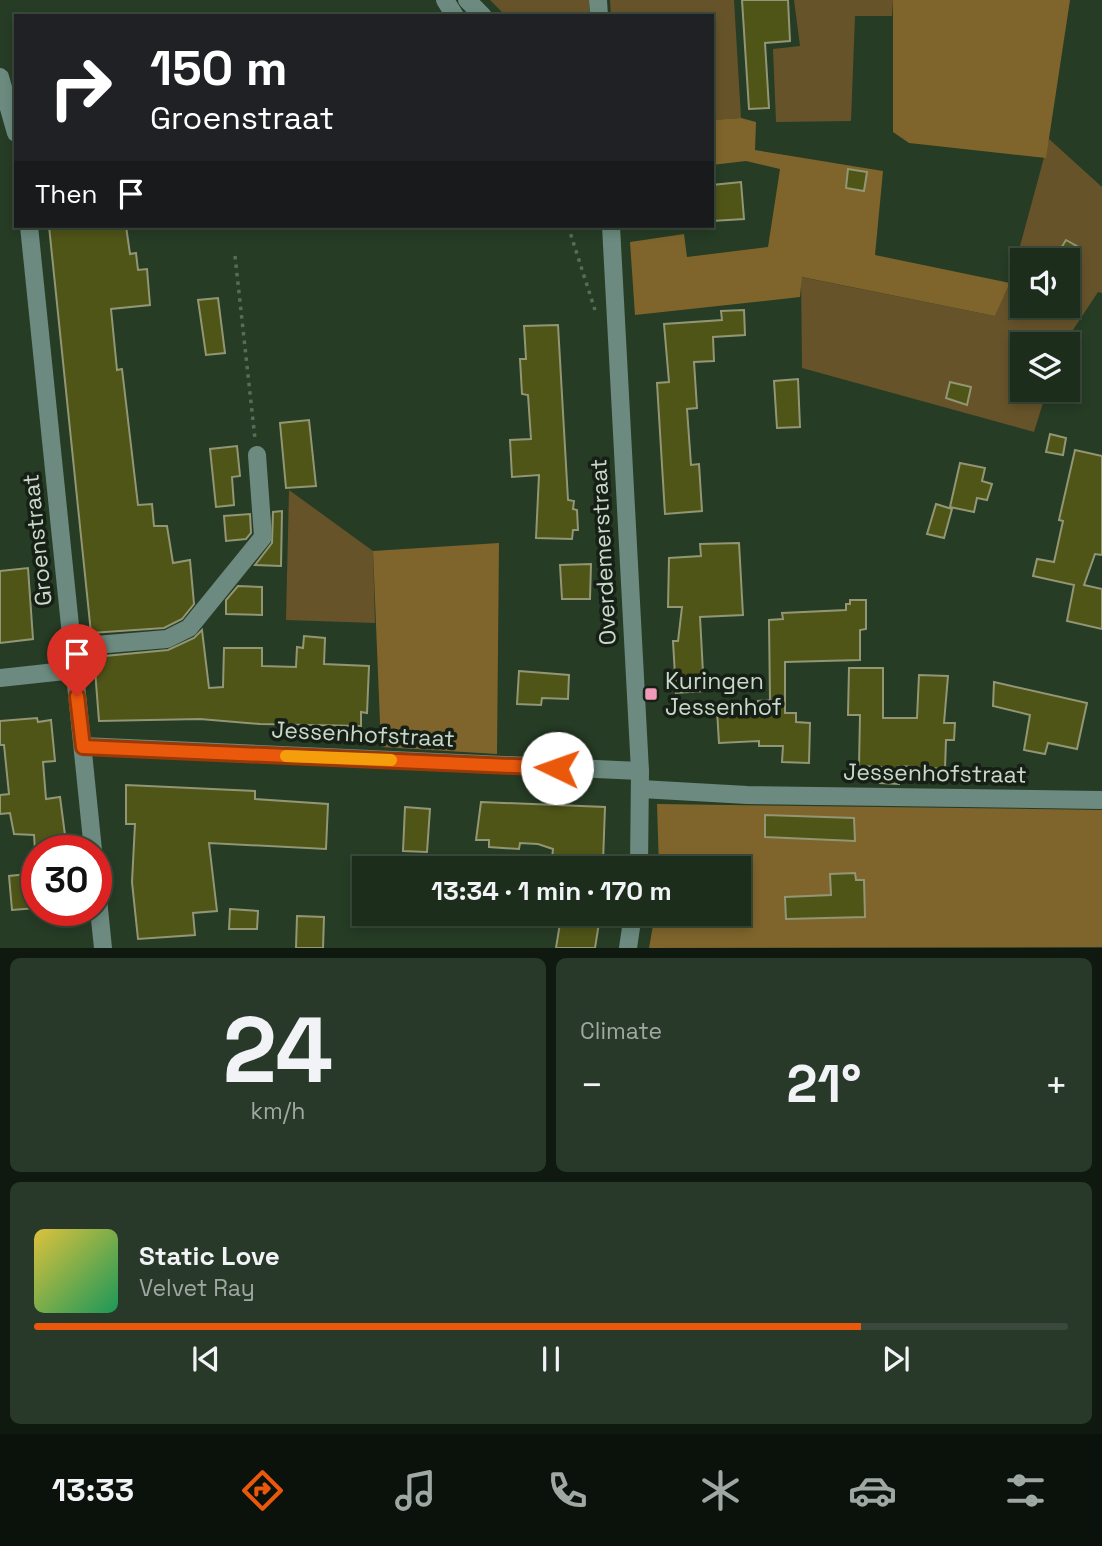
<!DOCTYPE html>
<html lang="en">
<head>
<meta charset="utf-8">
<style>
  :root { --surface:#1c2d1c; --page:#293929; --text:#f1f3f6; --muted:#a0a8a3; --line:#3a493b; --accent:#ea580c }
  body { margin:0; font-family:"Space Grotesk",sans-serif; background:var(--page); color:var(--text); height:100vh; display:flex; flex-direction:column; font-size:26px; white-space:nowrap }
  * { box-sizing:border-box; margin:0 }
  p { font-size:23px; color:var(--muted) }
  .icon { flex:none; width:38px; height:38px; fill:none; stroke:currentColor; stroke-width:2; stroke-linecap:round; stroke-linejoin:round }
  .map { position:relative; height:948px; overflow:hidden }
  .sheet { display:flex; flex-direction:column; gap:10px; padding:10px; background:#0f190f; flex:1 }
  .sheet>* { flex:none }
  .guide { position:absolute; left:14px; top:14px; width:700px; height:214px; border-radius:0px; box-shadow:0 4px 10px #0003,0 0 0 2px var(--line); background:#202124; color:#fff; overflow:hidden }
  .buttons { position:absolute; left:1010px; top:248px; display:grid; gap:14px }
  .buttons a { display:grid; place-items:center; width:70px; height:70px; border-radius:0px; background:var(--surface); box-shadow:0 4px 10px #0003,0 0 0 2px var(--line); font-size:35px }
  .speed { position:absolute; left:21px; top:835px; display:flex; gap:14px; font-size:35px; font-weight:700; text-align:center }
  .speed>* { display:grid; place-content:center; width:91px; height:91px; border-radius:50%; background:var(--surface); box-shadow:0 4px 10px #0003,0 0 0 2px var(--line); line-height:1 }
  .speed .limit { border:10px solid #d22; background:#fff; color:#111 }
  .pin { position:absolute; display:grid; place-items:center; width:60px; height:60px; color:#fff; margin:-72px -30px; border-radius:50% 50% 50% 0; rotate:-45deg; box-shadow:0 0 7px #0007 }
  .pin .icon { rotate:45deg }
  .me { position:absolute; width:77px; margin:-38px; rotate:273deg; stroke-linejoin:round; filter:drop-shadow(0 0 5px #0008) }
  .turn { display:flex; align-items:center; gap:24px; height:147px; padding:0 21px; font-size:32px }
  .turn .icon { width:91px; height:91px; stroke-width:2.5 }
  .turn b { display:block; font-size:49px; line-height:60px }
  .then { display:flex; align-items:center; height:66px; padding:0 21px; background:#0003; gap:14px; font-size:26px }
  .big { font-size:52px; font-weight:700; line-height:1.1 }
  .sheet .card { flex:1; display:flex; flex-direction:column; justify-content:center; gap:10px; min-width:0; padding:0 24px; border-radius:10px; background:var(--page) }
  .sheet .dial { align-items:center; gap:0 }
  .dial b { font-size:91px; line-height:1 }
  .song { display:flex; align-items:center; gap:21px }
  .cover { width:84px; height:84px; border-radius:10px; background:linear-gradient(135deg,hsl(50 70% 55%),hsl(150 70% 35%)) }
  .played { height:7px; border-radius:4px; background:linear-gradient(90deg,var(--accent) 80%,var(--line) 80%) }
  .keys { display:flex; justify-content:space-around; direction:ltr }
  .heat { display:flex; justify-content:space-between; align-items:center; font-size:38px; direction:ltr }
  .sheet .tiles { flex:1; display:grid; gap:10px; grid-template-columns:1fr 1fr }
  .card:last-child { grid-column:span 2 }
  .trip { position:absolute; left:352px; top:856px; width:399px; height:70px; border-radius:0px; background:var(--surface); box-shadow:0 4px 10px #0003,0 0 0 2px var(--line); font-weight:700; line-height:70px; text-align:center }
  .menu { display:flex; height:112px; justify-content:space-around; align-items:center; background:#0b120b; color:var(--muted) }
  .menu .icon { width:49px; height:49px }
  .menu .current { color:var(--accent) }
  .menu b { font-size:32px; color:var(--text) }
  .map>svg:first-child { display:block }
  .green { fill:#66532a; fill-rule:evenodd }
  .forest { fill:#7f652c }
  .building { fill:#4f5417; stroke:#929674; stroke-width:2 }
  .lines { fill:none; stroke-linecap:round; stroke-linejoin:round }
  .path { stroke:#596c58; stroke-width:3.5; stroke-dasharray:3.5 5; stroke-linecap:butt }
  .minor { stroke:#6c8a80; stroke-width:18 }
  .route-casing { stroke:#983908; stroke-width:18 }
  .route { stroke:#ea580c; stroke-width:12 }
  .slow { stroke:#f59e0b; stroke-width:12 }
  .poi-dot { fill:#ef9ab9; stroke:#162016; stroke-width:2.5 }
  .labels { text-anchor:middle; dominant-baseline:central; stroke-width:7; stroke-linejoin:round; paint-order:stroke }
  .street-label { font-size:23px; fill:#cad8c9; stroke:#162016 }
  .poi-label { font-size:23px; fill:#cad8c9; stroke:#162016; text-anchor:start }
</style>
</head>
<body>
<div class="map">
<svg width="1102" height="948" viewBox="0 0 1102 948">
  <rect width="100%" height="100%" fill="#263c25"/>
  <g class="green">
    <path d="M490 0H589V16H506Z"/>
    <path d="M610 0H734L741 118 712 120V16H611Z"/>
    <path d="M794 0H893L892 16H855L851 121 776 122 773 49 800 46Z"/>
    <path d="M1049 139 1102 187V293L1098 292 1063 345H1022V390H1047L1034 432 802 368 801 277 995 316 1010 283ZM1022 261H1068V306H1022Z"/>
    <path d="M289 490 373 551 375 623 286 620Z"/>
  </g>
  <g class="forest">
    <path d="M893 0H1070L1046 158 909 143 893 132Z"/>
    <path d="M741 118 756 122 755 150 883 171 875 255 1010 283 995 316 802 277 800 297 635 315 630 242 684 234 687 257 768 247 780 169 746 161 712 165V120Z"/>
    <path d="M499 543 497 754 381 747 373 551Z"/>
    <path d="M657 804 1102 810V947L649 948 655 914H738V868H659Z"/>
  </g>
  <g class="building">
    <path d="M742 0H788L790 41 765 43 769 108 749 109Z"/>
    <path d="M848 169 867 172 864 191 846 188Z"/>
    <path d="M741 182 744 219 712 221V185Z"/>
    <path d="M49 226H126L130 254 136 253 138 270 147 269 150 305 111 309 117 370 122 369 138 505 152 504 154 526H167L173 563 190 560 194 604 182 619 164 628 91 633Z"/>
    <path d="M1066 240 1080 248 1070 267 1068 261 1055 258Z"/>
    <path d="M218 298 225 353 206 355 198 300Z"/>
    <path d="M744 310 745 335 713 337 714 361 694 362 697 408 687 409 691 465 699 464 702 511 665 514 657 383 669 382 664 324 722 320 721 311Z"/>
    <path d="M558 325 568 500 574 501 573 509 577 510 578 530H573L572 539 536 538 539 475 512 477 510 440 531 439 528 395 522 394 520 359H526L524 326Z"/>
    <path d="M798 379 800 427 777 428 774 381Z"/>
    <path d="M950 382 971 387 967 405 946 398Z"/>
    <path d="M309 420 316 486 286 488 280 423Z"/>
    <path d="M1050 434 1066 438 1063 455 1046 452Z"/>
    <path d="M237 446 240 476 232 477 234 505 216 507 210 449Z"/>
    <path d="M1075 450 1102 456V555L1095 554 1084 585 1102 589V629L1067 621 1074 585 1033 576 1037 559 1054 562 1063 521 1059 520Z"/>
    <path d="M960 463 985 468 982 481 992 484 987 500 977 498 974 512 950 507Z"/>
    <path d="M936 504 952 509 944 538 927 534Z"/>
    <path d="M282 511 281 566 255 565 272 543 273 512Z"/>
    <path d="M250 514 251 533 246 539 226 541 224 516Z"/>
    <path d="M739 543 743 615 700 617 704 691 676 693 673 641H678L682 607H668L669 558 701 556 700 544Z"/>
    <path d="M591 564 590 599H562L560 565Z"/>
    <path d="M28 568 33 639 0 643V571Z"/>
    <path d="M238 586 262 587V615L226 614V600Z"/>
    <path d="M850 600H866V629L860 630V660L785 662V713H796V722L810 723 809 763 782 762 783 746H759V741L719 743 717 710 758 707V701L773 700H770L769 620 783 619 782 613 846 610V604H850Z"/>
    <path d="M202 630 209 688 223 687 224 648H262V666L296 667 297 647 303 648 304 636 325 638 324 664 369 666 367 713 361 712V726L260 724 200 719 99 721 94 657 168 650 194 638Z"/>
    <path d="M849 668H883V718H917L919 675 948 676 944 723H955L954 740H946L945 769 899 766V784L880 783 881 767 859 766 860 715H848Z"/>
    <path d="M519 671 569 675 568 699 542 698 541 705 517 704Z"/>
    <path d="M994 682 1087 703 1077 749 1048 743 1045 754 1024 750 1030 715 993 706Z"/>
    <path d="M37 718 38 722 51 720 55 761 43 762 46 799 60 797 65 835 51 837 53 850H35L34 835 14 834 10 813 0 814V795L9 794 4 745H0V721Z"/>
    <path d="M126 785 255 791V799L328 804 326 849 209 843 217 911 193 913 195 935 138 939 132 882 135 824H126Z"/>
    <path d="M481 802 605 807 603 862 552 859 553 849 538 844 520 843 519 849 489 847V840H476Z"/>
    <path d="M405 807 430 809 427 852 403 851Z"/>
    <path d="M765 815 854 818 855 841 765 837Z"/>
    <path d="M37 873V908L12 910 9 876Z"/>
    <path d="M855 873 856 880H864L865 917 786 919 785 897 831 895 830 874Z"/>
    <path d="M230 909 258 911 257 929H229Z"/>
    <path d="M297 916 324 917 323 948H296Z"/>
    <path d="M561 917 599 923 595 948H556Z"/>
  </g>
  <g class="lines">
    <g class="path">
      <path d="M568 226 595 310"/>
      <path d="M235 256 255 439"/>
    </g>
    <g class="minor">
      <path d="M445 0 455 16"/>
      <path d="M467 0 483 16"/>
      <path d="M598 0 599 16"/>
      <path d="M0 77 16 133"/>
      <path d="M29 226 93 850"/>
      <path d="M611 226 640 771 639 868"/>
      <path d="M72 647 167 639 189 628 263 537 257 455"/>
      <path d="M0 678 74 670"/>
      <path d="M83 746 640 771"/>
      <path d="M641 789 747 795 1102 800"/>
      <path d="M96 880 103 948"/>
      <path d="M628 948 633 914"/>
    </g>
  </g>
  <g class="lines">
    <defs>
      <path id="route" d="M77 696 83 747 557 768"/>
    </defs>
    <use href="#route" class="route-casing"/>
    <use href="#route" class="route"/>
    <path class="slow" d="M286 756 391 760"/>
  </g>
  <rect class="poi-dot" x="644" y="687" width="14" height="14" rx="3.5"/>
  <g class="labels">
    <g class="street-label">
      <text transform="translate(37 540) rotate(-96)">Groenstraat</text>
      <text transform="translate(603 552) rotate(-93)">Overdemerstraat</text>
      <text transform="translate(363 734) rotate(3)">Jessenhofstraat</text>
      <text transform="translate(935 773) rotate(1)">Jessenhofstraat</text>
    </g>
    <g class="poi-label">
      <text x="665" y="681">Kuringen<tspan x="665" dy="26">Jessenhof</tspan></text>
    </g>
  </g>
</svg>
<div class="buttons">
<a><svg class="icon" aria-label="sound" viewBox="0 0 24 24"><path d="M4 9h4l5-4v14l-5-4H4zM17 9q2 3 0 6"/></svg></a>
<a><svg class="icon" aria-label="layers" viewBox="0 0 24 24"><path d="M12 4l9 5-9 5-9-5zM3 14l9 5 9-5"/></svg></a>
</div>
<div class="speed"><div class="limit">30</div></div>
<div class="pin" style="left:77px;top:696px;background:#d93025"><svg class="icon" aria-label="arrive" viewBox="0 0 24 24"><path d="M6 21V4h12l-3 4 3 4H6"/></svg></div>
<svg class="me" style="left:557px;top:768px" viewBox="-20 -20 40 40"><circle r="19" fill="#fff"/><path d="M0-13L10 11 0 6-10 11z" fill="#ea580c"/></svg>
<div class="trip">13:34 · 1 min · 170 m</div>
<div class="guide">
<div class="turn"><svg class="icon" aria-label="right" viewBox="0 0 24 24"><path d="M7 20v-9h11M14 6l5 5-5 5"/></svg><div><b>150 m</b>Groenstraat</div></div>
<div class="then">Then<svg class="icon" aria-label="arrive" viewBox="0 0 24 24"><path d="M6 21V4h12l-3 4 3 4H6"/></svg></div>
</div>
</div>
<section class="sheet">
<div class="tiles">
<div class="card dial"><b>24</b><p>km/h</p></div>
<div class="card"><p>Climate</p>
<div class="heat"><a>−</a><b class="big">21°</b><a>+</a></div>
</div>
<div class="card">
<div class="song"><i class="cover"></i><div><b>Static Love</b><p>Velvet Ray</p></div></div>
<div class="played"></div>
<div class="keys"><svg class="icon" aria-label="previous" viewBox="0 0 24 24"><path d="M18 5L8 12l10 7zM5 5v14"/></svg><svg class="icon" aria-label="pause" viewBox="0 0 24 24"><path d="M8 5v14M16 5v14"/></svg><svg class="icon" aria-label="next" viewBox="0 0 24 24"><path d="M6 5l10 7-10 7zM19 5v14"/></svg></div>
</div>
</div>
</section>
<nav class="menu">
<b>13:33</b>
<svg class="icon current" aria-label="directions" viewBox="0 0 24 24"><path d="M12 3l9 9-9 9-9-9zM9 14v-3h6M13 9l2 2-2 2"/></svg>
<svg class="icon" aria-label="music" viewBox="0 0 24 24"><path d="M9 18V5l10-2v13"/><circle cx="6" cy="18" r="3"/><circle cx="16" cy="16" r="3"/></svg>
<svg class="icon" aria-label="phone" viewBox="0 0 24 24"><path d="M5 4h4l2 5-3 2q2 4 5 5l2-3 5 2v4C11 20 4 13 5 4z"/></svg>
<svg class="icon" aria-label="climate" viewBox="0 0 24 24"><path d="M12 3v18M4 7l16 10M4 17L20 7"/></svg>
<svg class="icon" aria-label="car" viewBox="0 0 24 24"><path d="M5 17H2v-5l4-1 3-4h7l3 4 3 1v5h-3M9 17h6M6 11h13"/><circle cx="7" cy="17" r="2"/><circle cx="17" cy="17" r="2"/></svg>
<svg class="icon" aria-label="filters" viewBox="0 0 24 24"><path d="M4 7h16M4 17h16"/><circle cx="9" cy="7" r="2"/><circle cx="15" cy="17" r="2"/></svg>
</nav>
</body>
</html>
